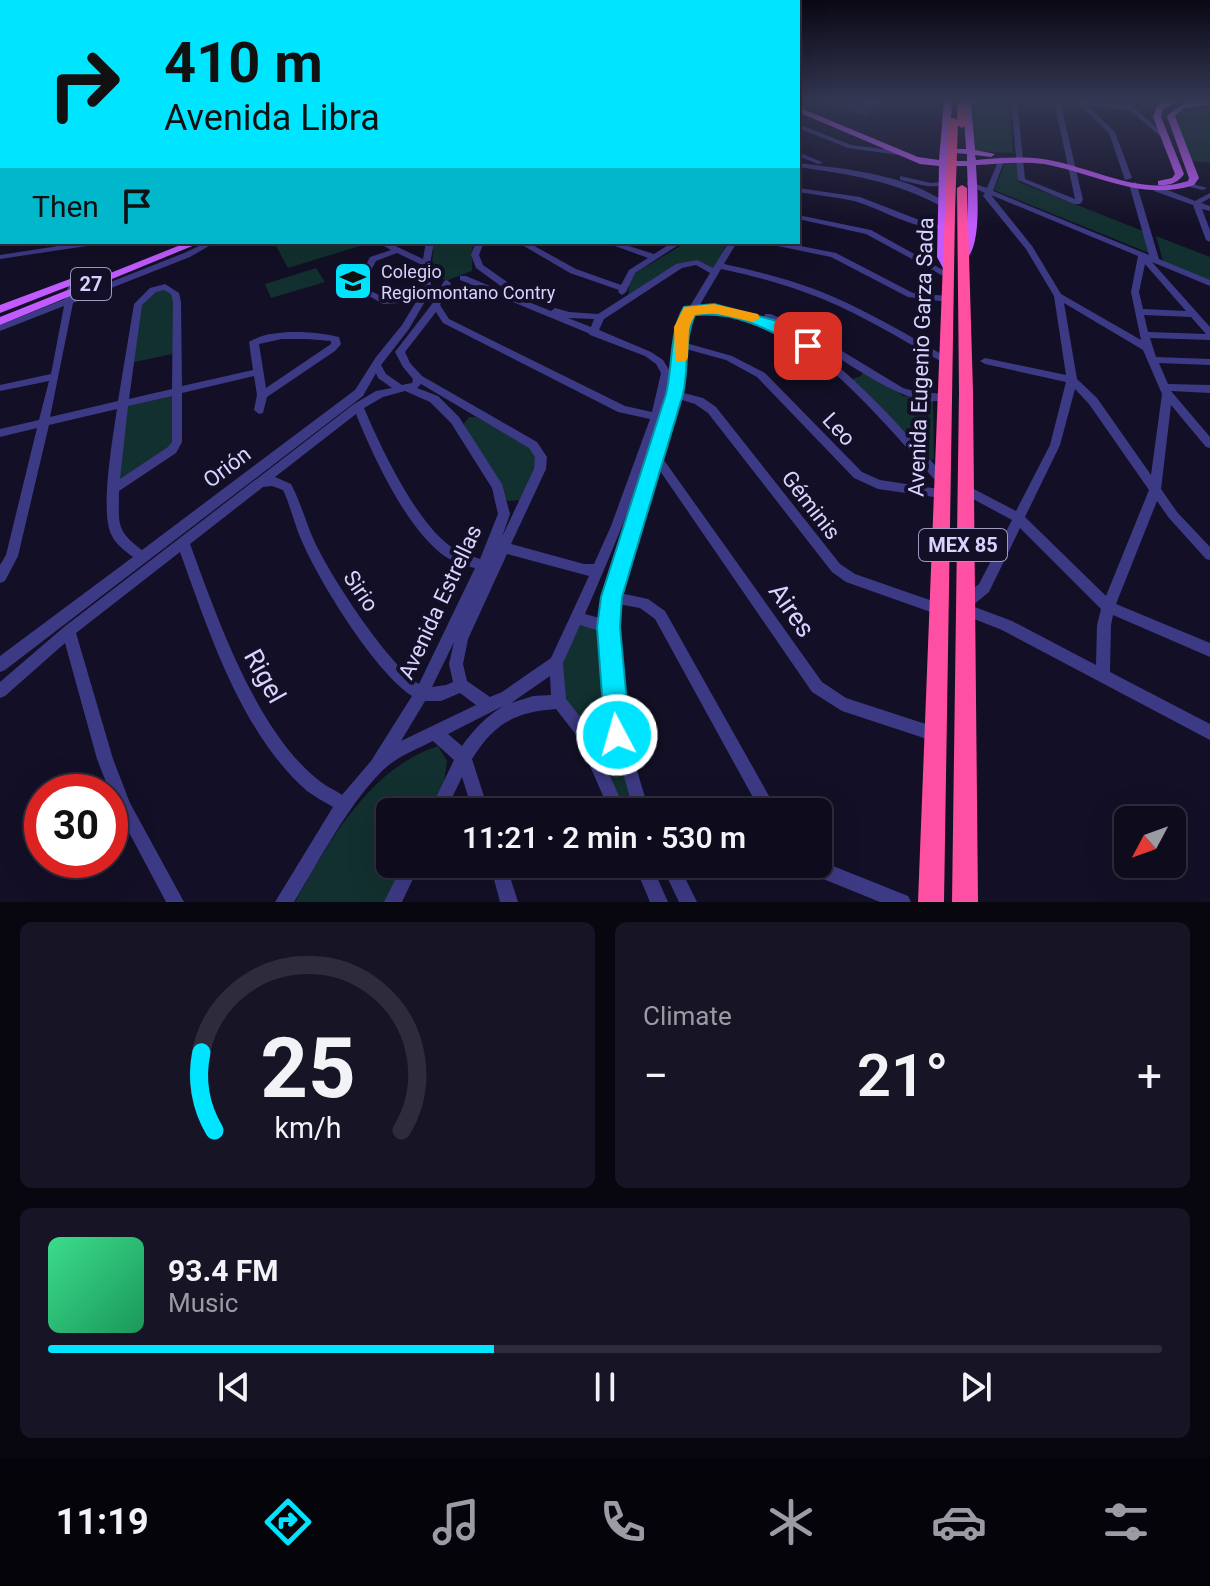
<!DOCTYPE html>
<html lang="en">
<head>
<meta charset="utf-8">
<style>
  :root { --surface:#0e0b1c; --page:#171425; --text:#f1f3f6; --muted:#9b9ba3; --line:#2e2b3b; --accent:#00e5ff }
  body { margin:0; font-family:Roboto,sans-serif; background:var(--page); color:var(--text); height:100vh; display:flex; flex-direction:column; font-size:30px; white-space:nowrap }
  * { box-sizing:border-box; margin:0 }
  p { font-size:26px; color:var(--muted) }
  .icon { flex:none; width:44px; height:44px; fill:none; stroke:currentColor; stroke-width:2; stroke-linecap:round; stroke-linejoin:round }
  .map { position:relative; height:902px; overflow:hidden }
  .details { display:flex; flex-direction:column; gap:20px; padding:20px; background:#08060f; flex:1 }
  .details>* { flex:none }
  .banner { position:absolute; left:0px; top:0px; width:800px; height:244px; box-shadow:0 8px 32px #0002,0 0 0 2px var(--line); background:#00e5ff; color:#111; overflow:hidden }
  .needle { width:52px; rotate:229deg }
  .tools { position:absolute; left:1114px; top:806px; display:grid; gap:16px }
  .tools a { display:grid; place-items:center; width:72px; height:72px; border-radius:12px; background:var(--surface); box-shadow:0 8px 32px #0002,0 0 0 2px var(--line); font-size:40px }
  .speed { position:absolute; left:24px; top:774px; display:flex; gap:16px; font-size:40px; font-weight:700; text-align:center }
  .speed>* { display:grid; place-content:center; width:104px; height:104px; border-radius:50%; background:var(--surface); box-shadow:0 8px 32px #0002,0 0 0 2px var(--line); line-height:1 }
  .speed .limit { border:12px solid #d22; background:#fff; color:#111 }
  .pin { position:absolute; display:grid; place-items:center; width:68px; height:68px; color:#fff; margin:-34px; border-radius:16px; box-shadow:0 4px 12px #0006 }
  .me { position:absolute; width:88px; margin:-44px; rotate:354deg; stroke-linejoin:round; filter:drop-shadow(0 0 6px #0008) }
  .turn { display:flex; align-items:center; gap:28px; height:168px; padding:0 32px; font-size:36px }
  .turn .icon { width:104px; height:104px; stroke-width:2.5 }
  .turn b { display:block; font-size:56px; line-height:68px }
  .then { display:flex; align-items:center; height:76px; padding:0 32px; background:#0003; gap:16px; font-size:30px }
  .big { font-size:60px; font-weight:600; line-height:1.1 }
  .details .tile { flex:1; display:flex; flex-direction:column; justify-content:center; gap:12px; min-width:0; padding:0 28px; border-radius:12px; background:var(--page) }
  .details .dial { align-items:center; gap:0 }
  .dial svg { height:208px; overflow:visible; fill:none; stroke:var(--line); stroke-width:7; stroke-linecap:round; text-anchor:middle }
  .dial text { fill:var(--text); stroke:none }
  .song { display:flex; align-items:center; gap:24px }
  .cover { width:96px; height:96px; border-radius:12px; background:linear-gradient(135deg,hsl(150 70% 55%),hsl(150 70% 35%)) }
  .played { height:8px; border-radius:4px; background:linear-gradient(90deg,var(--accent) 40%,var(--line) 40%) }
  .keys { display:flex; justify-content:space-around; direction:ltr }
  .heat { display:flex; justify-content:space-between; align-items:center; font-size:44px; direction:ltr }
  .details .tiles { flex:1; display:grid; gap:20px; grid-template-columns:1fr 1fr }
  .tile:last-child { grid-column:span 2 }
  .trip { position:absolute; left:376px; top:798px; width:456px; height:80px; border-radius:12px; background:var(--surface); box-shadow:0 8px 32px #0002,0 0 0 2px var(--line); font-weight:600; line-height:80px; text-align:center }
  .dock { display:flex; height:128px; justify-content:space-around; align-items:center; background:#06040b; color:var(--muted) }
  .dock .icon { width:56px; height:56px }
  .dock .active { color:var(--accent) }
  .dock b { font-size:36px; color:var(--text) }
  .map>svg:first-child { display:block }
  .green { fill:#12302f }
  .lines { fill:none; stroke-linecap:round; stroke-linejoin:round }
  .minor { fill:#3d3a85; fill-rule:evenodd }
  .major { fill:#c25bff; fill-rule:evenodd }
  .highway { fill:#ff4fa3; fill-rule:evenodd }
  .highway-bridge { stroke:#ff4fa3; stroke-width:10 }
  .wall { fill:#312854 }
  .shaded-wall { fill:#1d163a }
  .building { fill:#433a66; stroke:#5a527e; stroke-width:2 }
  .route { fill:#00e5ff; stroke:#0095a6; stroke-width:2 }
  .slow { fill:#f59e0b }
  .labels { text-anchor:middle; dominant-baseline:central; stroke-width:8; stroke-linejoin:round; paint-order:stroke }
  .far-poi-label { font-size:18px; fill:#d9d4ff; stroke:#130f26; text-anchor:start }
  .shield { fill:#130f26; stroke:#9e99be; stroke-width:2 }
  .shield-label { font-size:20px; font-weight:bold; fill:#d9d4ff }
  .street-label { font-size:22px; fill:#d9d4ff; stroke:#130f26 }
  .near-street-label { font-size:26px; fill:#d9d4ff; stroke:#130f26 }
</style>
</head>
<body>
<div class="map">
<svg width="1210" height="902" viewBox="0 0 1210 902">
  <rect width="100%" height="100%" fill="#130f26"/>
  <g class="green">
    <path d="M975 101H1009L1013 153 975 151C970 133 975 120 975 101Z"/>
    <path d="M1210 104V163L1192 161 1178 127 1177 114 1185 108Z"/>
    <path d="M1006 161 1017 163 1019 182 1143 231 1149 253 994 190Z"/>
    <path d="M1156 236 1210 257V281L1163 261Z"/>
    <path d="M290 242H361L363 245 288 268 276 246Z"/>
    <path d="M433 242H473L472 271 448 280 438 279 432 273Z"/>
    <path d="M687 242H727L715 270C687 248 654 280 628 295L630 279 635 273Z"/>
    <path d="M316 268 325 282 271 298 265 284Z"/>
    <path d="M165 287 175 293 177 353 130 363 142 298Z"/>
    <path d="M863 371 904 396 933 399 934 459 931 460 852 379 861 376Z"/>
    <path d="M177 392 175 446 114 488 125 404Z"/>
    <path d="M469 417H476L531 448 539 462 520 500 508 501 505 498 463 425Z"/>
    <path d="M581 622 606 631 611 718 594 732 564 704 563 660Z"/>
    <path d="M614 731 639 812H625L595 742 603 741Z"/>
    <path d="M438 746 447 761 444 783 431 812H390V864H406L387 902H295C329 842 368 769 438 746Z"/>
  </g>
  <g class="lines">
    <g class="minor">
      <path d="M1011 101H1017L1025 179 1075 199 1054 101H1060L1083 200 1080 204H1074L1018 180Z"/>
      <path d="M1067 101H1084L1126 106 1127 105H1131L1166 136 1161 137 1131 111 1087 105 1115 132 1132 178 1125 180 1109 133 1079 104Z"/>
      <path d="M2 102V106L0 107V103Z"/>
      <path d="M2 119V123L0 124V120Z"/>
      <path d="M798 124 851 145 906 152 909 154 906 156 848 148 798 128Z"/>
      <path d="M2 137V141L0 142V138Z"/>
      <rect x="0" y="152" width="2" height="5"/>
      <path d="M798 152 822 162 823 163 818 164 798 156Z"/>
      <path d="M1002 157 1005 159 993 191 1149 255 1129 184 1136 182 1159 259 1210 280V286L1152 262 1210 327V340L1150 338 1156 357 1210 359V365L1159 363 1168 384 1210 385V393L1171 391 1210 437V448L1206 447 1171 405 1161 489 1177 512 1210 547V560L1206 559 1169 518 1157 501 1116 604 1210 643V657L1113 615 1111 625 1110 672 1210 724V740L1002 630 959 613 957 609 960 599 979 584 1012 520 960 492 958 489 960 486H968L1016 511 1050 445 1066 382 985 364 980 361 985 358 1066 375 1054 296 1026 249 983 196 985 193 966 184 970 182 987 188 999 159ZM991 195 1138 256 1131 292 1141 340 1061 294 1032 246ZM1145 264 1186 311 1143 309 1139 292ZM1064 303 1143 350 1162 394 1151 475 1097 398 1077 379ZM1144 315 1191 317 1206 334 1148 332ZM1075 389 1089 404 1149 490 1106 596 1025 517 1060 445ZM1020 528 1101 609 1097 625 1096 665 1012 621 972 606 989 592Z"/>
      <rect x="0" y="163" width="2" height="5"/>
      <path d="M798 163C847 169 905 174 946 203L939 205C894 181 848 174 798 167Z"/>
      <path d="M900 176 931 183 943 182 947 184C932 190 916 183 900 180Z"/>
      <path d="M1186 182 1207 188 1203 190 1186 186Z"/>
      <path d="M1154 187H1160L1195 201 1210 193V198L1201 203 1210 206V211L1202 209 1210 230V242L1206 240 1193 205 1154 191Z"/>
      <path d="M798 188 860 197 927 223 944 224 948 226C923 236 879 207 854 201 836 197 816 195 798 192Z"/>
      <path d="M798 215 871 230 952 275 951 277H945L866 234 798 219Z"/>
      <path d="M84 242H104L100 244 0 259V255Z"/>
      <path d="M200 242H208L209 246 190 257 73 303 50 417 118 401 134 304 150 288 165 284 179 293 181 302 182 386 253 370 249 342C270 328 315 331 339 337L341 344 335 351 267 397 263 413 259 414 254 410 257 395 254 376 182 393V442L176 453 119 491C119 523 115 530 142 550L355 390 376 357 402 325 416 302 383 304 359 290 358 280 370 257 391 250 377 242H387L423 259 426 242H434L430 264 431 291 409 329 381 365 386 374 402 385 412 383 413 379 403 367 395 352 432 304 444 281 447 280 451 283 440 305 449 319 625 406 652 412 661 373 656 364 645 356 590 335 588 333 460 280V276H466L516 297 476 268 471 255 476 242H484L479 255 483 265 524 294 525 296 521 299 551 311 555 308 569 312 598 314 676 264 697 260 713 268 729 242H737L724 264C755 271 785 278 814 289 861 307 905 333 948 358L950 360 948 362H942C897 337 853 309 804 292 777 282 749 275 721 269L698 308 725 307 764 318 765 314H771L809 331 903 388 917 392 947 394 948 397C918 419 832 351 803 335 792 329 780 325 768 320 779 325 791 331 801 338 856 375 900 427 945 476L947 479 945 482H937C887 426 803 322 725 312 716 311 704 313 695 314L687 327 686 343 732 356 765 373 862 472 880 480 945 490 947 493 945 496 941 498 878 489 854 478 757 377 726 360 686 349 685 370 680 392 703 398 716 407 840 564 855 574 944 605 946 609 944 613 939 615 846 582 832 572 708 413 695 404 679 399 661 456 822 682 846 698 941 729 944 734 941 739 936 742 842 711 812 692 658 468 620 593 648 599 665 611 778 812H761L655 619 640 608 618 604C612 676 627 744 650 812H634L612 733 599 741 594 740 626 812H610L577 736 556 709C514 712 494 724 472 759L489 812H473L462 777 445 812H429L454 760 433 741C415 750 394 758 380 773 345 810 321 858 294 902H275L333 807C325 802 315 797 307 791 241 733 209 632 180 552L76 633 113 759 130 803 184 902H166L116 808 97 759 65 643 5 696 0 698V682L64 627 354 404 376 391 392 388 378 378 376 373 363 396 5 670 0 672V656L133 557C125 551 115 544 111 534 100 510 113 437 117 409L49 425 18 556 5 581 0 583V565L6 555 37 428 0 437V429L39 420 49 381 0 391V385L51 374 64 306 0 331V325L65 299 70 279H76L77 281 75 296 184 253 201 245ZM397 253 422 265 423 291 419 297 385 298 367 289 366 280 376 261ZM696 265 710 273 689 308 685 311 686 313 677 327 675 370 670 394 605 597 603 619 585 614C619 536 652 457 671 373L663 360 651 352 599 330 604 319 682 268ZM164 290 171 294 173 302 172 389 129 399 142 305 156 292ZM436 312 443 323 618 412 650 419 611 526 594 564H584L511 544 546 469 547 457 537 442 422 376 410 363 405 352ZM568 318 594 319 591 327ZM282 339H307L331 341V344L266 388 259 344ZM421 384 529 448 535 457 534 469 502 537 510 514 502 484 459 417 438 396 417 388ZM405 391 430 402 451 423 492 488 498 514 480 559C472 556 464 555 456 550 419 529 381 448 364 408L383 397ZM172 396V442L168 447 120 479 128 406ZM356 414C373 456 408 532 446 557 455 563 466 566 475 568L419 684C386 662 328 573 312 536 305 519 300 501 291 484L275 477ZM272 486 283 490C290 505 294 522 300 537 318 580 374 671 412 696L371 761 342 795C335 790 327 787 321 782 257 734 217 617 190 544L263 487ZM507 554 589 576 551 658 502 692 490 697 467 681 463 664 468 639ZM580 625 603 632 604 679 608 713 607 718 597 725 586 724 566 699 563 663ZM454 642 449 664 453 682 446 685 432 687ZM550 676 551 695 533 696 511 703ZM460 693 476 705 401 741 425 701H441ZM503 706C486 717 474 729 462 746L448 734Z"/>
      <path d="M517 242H527L576 269 621 285 629 270 648 258 604 242H616L654 254 673 242H683L635 273 626 292 622 295 618 292 619 290 570 273Z"/>
      <path d="M764 242H780L836 253 913 293 948 296 952 299 948 302 908 297 831 257 768 244Z"/>
      <path d="M818 860 908 896 911 902H880L801 870 799 864H818Z"/>
      <path d="M403 864H420L402 902H384Z"/>
      <path d="M490 864H506L518 902H500Z"/>
      <path d="M634 864H651L668 902H650Z"/>
      <path d="M661 864H678L697 902H679Z"/>
    </g>
    <g class="major">
      <path d="M944 101H952L949 149H966L963 101H971L975 150 995 154 991 157 975 155 976 160C998 158 1021 156 1043 159 1091 166 1139 197 1188 181L1189 178 1167 116C1180 103 1192 101 1210 101V104L1184 108 1175 116 1199 178 1194 185C1141 202 1095 173 1044 164 1021 161 998 164 976 165 977 187 983 249 964 261L959 258C971 230 968 196 967 166H948L947 257 953 268 948 271 944 270 937 257 939 166 920 164 798 112V107L918 157 939 160ZM955 153 967 154V161H948L949 154Z"/>
      <path d="M1169 101H1179L1163 109 1161 117 1184 174C1178 183 1169 186 1158 185V181L1172 178 1175 174 1153 117 1157 106Z"/>
      <path d="M188 242H202L0 325V317Z"/>
      <path d="M86 273 90 274V278L0 313V305Z"/>
    </g>
    <g class="highway">
      <path d="M958 101H966L967 125 962 128 957 125Z"/>
      <path d="M962 185 967 188 973 392 978 902H952L959 392 957 188Z"/>
      <path d="M950 208 955 211 944 902H918L945 211Z"/>
    </g>
    <path class="highway-bridge" d="M950 211 953 123"/>
  </g>
  <path class="wall" d="M826 101H906L898 108 867 116Z"/>
  <path class="shaded-wall" d="M880 101H906L898 108 867 116 871 104Z"/>
  <path class="building" d="M864 101H880L871 104Z"/>
  <linearGradient id="sky" x2="0" y2="1"><stop stop-color="#0a0815"/><stop offset="0.44" stop-color="#333752"/><stop offset="1" stop-color="#333752" stop-opacity="0"/></linearGradient>
  <rect width="1210" height="227" fill="url(#sky)"/>
  <path class="route" d="M714 304 781 322 816 346 808 351 802 349C769 329 735 311 695 315 684 338 689 369 683 394L622 597 620 627 630 735 626 744 617 748 608 744 605 735 597 627 601 597 666 394C673 366 669 333 684 307Z"/>
  <path class="slow" d="M714 304 758 314 760 318 753 322 714 313 695 315 689 327 688 357 686 361H675L674 327 684 307Z"/>
  <defs>
    <symbol id="school-square" viewBox="-11 -11 22 22"><rect x="-9" y="-9" width="18" height="18" rx="4" fill="#00e5ff" stroke="#130f26"/><path d="M0-5L7-2L0 1L-7-2ZM-4 1L0 2.5L4 1V4Q0 6-4 4Z" fill="#111"/></symbol>
  </defs>
  <g fill-rule="evenodd">
    <use href="#school-square" x="331" y="259" width="44" height="44"/>
  </g>
  <g class="labels">
    <g class="far-poi-label">
      <text x="381" y="271">Colegio<tspan x="381" dy="21">Regiomontano Contry</tspan></text>
    </g>
    <g class="shield">
      <rect x="71" y="268" width="40" height="32" rx="6"/>
      <rect x="919" y="529" width="88" height="32" rx="6"/>
    </g>
    <g class="shield-label">
      <text x="91" y="284">27</text>
      <text x="963" y="545">MEX 85</text>
    </g>
    <g class="street-label">
      <text transform="translate(921 357) rotate(-88)">Avenida Eugenio Garza Sada</text>
      <text transform="translate(839 429) rotate(47)">Leo</text>
      <text transform="translate(227 467) rotate(-37)">Orión</text>
      <text transform="translate(811 505) rotate(52)">Géminis</text>
      <text transform="translate(361 591) rotate(56)">Sirio</text>
      <text transform="translate(440 602) rotate(-65)">Avenida Estrellas</text>
    </g>
    <g class="near-street-label">
      <text transform="translate(792 610) rotate(55)">Aires</text>
      <text transform="translate(265 676) rotate(61)">Rigel</text>
    </g>
  </g>
</svg>
<div class="tools">
<a><svg class="needle" viewBox="-14 -14 28 28"><path d="M0-13l5 13h-10z" fill="#e53935"/><path d="M0 13l5-13h-10z" fill="#9b9ba3"/></svg></a>
</div>
<div class="speed"><div class="limit">30</div></div>
<div class="pin" style="left:808px;top:346px;background:#d93025"><svg class="icon" aria-label="arrive" viewBox="0 0 24 24"><path d="M6 21V4h12l-3 4 3 4H6"/></svg></div>
<svg class="me" style="left:617px;top:735px" viewBox="-20 -20 40 40"><circle r="17" fill="#00e5ff" stroke="#fff" stroke-width="3"/><path d="M0-11L8 9 0 5-8 9z" fill="#fff"/></svg>
<div class="trip">11:21 · 2 min · 530 m</div>
<div class="banner">
<div class="turn"><svg class="icon" aria-label="right" viewBox="0 0 24 24"><path d="M7 20v-9h11M14 6l5 5-5 5"/></svg><div><b>410 m</b>Avenida Libra</div></div>
<div class="then">Then<svg class="icon" aria-label="arrive" viewBox="0 0 24 24"><path d="M6 21V4h12l-3 4 3 4H6"/></svg></div>
</div>
</div>
<section class="details">
<div class="tiles">
<div class="tile dial"><svg viewBox="0 0 100 80">
<path d="M14 69A42 42 0 1 1 86 69"/>
<path d="M14 69A42 42 0 0 1 9 39" stroke="#00e5ff"/>
<text x="50" y="56" font-size="32" font-weight="700">25</text>
<text x="50" y="72" font-size="11">km/h</text>
</svg></div>
<div class="tile"><p>Climate</p>
<div class="heat"><a>−</a><b class="big">21°</b><a>+</a></div>
</div>
<div class="tile">
<div class="song"><i class="cover"></i><div><b>93.4 FM</b><p>Music</p></div></div>
<div class="played"></div>
<div class="keys"><svg class="icon" aria-label="previous" viewBox="0 0 24 24"><path d="M18 5L8 12l10 7zM5 5v14"/></svg><svg class="icon" aria-label="pause" viewBox="0 0 24 24"><path d="M8 5v14M16 5v14"/></svg><svg class="icon" aria-label="next" viewBox="0 0 24 24"><path d="M6 5l10 7-10 7zM19 5v14"/></svg></div>
</div>
</div>
</section>
<nav class="dock">
<b>11:19</b>
<svg class="icon active" aria-label="directions" viewBox="0 0 24 24"><path d="M12 3l9 9-9 9-9-9zM9 14v-3h6M13 9l2 2-2 2"/></svg>
<svg class="icon" aria-label="music" viewBox="0 0 24 24"><path d="M9 18V5l10-2v13"/><circle cx="6" cy="18" r="3"/><circle cx="16" cy="16" r="3"/></svg>
<svg class="icon" aria-label="phone" viewBox="0 0 24 24"><path d="M5 4h4l2 5-3 2q2 4 5 5l2-3 5 2v4C11 20 4 13 5 4z"/></svg>
<svg class="icon" aria-label="climate" viewBox="0 0 24 24"><path d="M12 3v18M4 7l16 10M4 17L20 7"/></svg>
<svg class="icon" aria-label="car" viewBox="0 0 24 24"><path d="M5 17H2v-5l4-1 3-4h7l3 4 3 1v5h-3M9 17h6M6 11h13"/><circle cx="7" cy="17" r="2"/><circle cx="17" cy="17" r="2"/></svg>
<svg class="icon" aria-label="filters" viewBox="0 0 24 24"><path d="M4 7h16M4 17h16"/><circle cx="9" cy="7" r="2"/><circle cx="15" cy="17" r="2"/></svg>
</nav>
</body>
</html>
